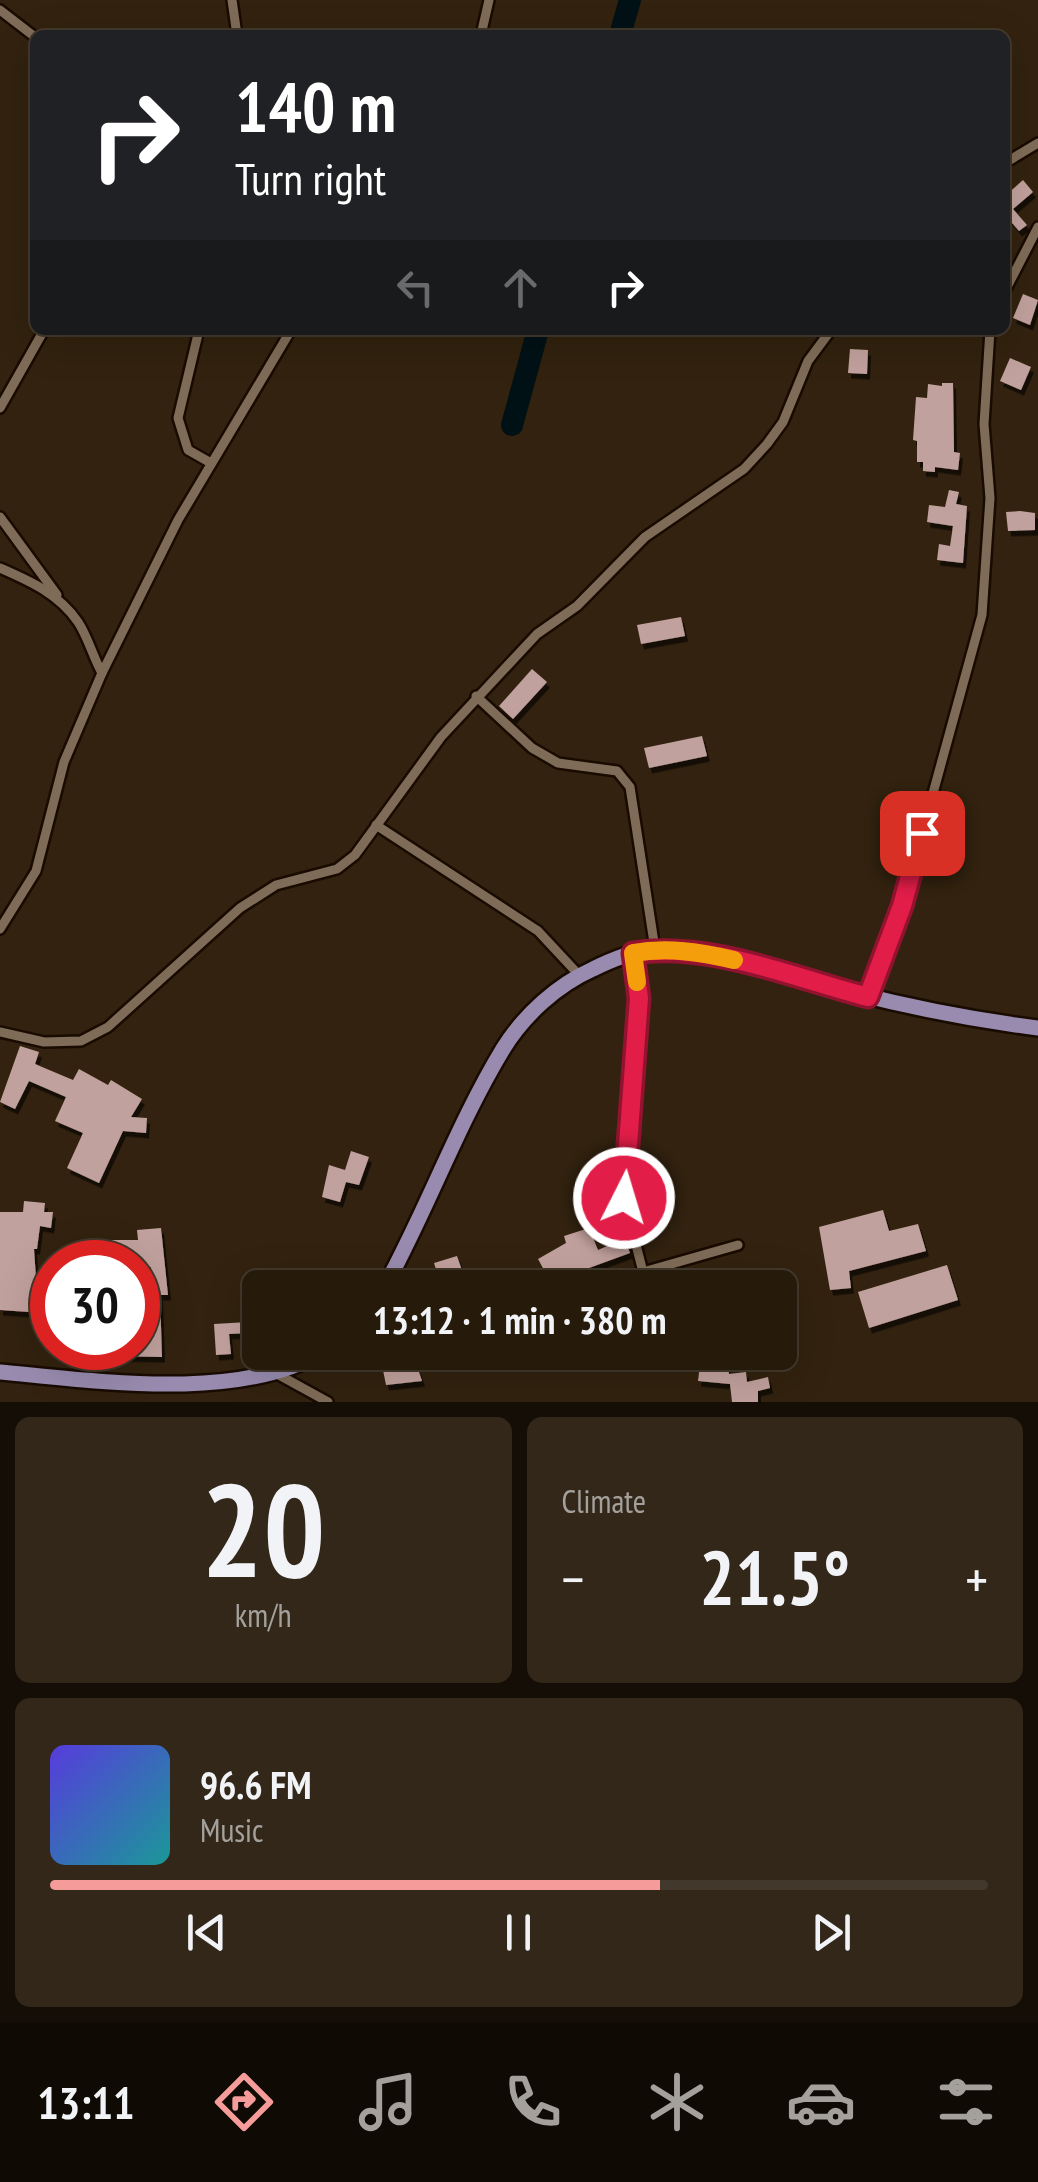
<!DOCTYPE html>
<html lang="en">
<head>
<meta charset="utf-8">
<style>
  :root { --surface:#261a0b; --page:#322719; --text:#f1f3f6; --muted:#a4a19d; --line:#42382c; --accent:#f59b99 }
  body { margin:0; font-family:"PT Sans Narrow",sans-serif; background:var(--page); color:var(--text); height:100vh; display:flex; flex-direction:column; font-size:38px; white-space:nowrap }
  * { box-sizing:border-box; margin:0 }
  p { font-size:32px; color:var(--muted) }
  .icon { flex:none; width:55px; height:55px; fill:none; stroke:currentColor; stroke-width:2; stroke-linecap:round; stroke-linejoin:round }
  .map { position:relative; height:1402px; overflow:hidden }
  .side { display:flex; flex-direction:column; gap:15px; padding:15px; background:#150e06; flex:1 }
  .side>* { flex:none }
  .banner { position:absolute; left:30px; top:30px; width:980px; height:305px; border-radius:15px; box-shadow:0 10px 40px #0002,0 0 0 2px var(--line); background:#202124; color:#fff; overflow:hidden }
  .speed { position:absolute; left:30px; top:1240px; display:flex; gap:20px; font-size:50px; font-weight:700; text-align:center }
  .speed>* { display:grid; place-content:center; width:130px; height:130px; border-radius:50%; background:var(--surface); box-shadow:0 10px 40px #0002,0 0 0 2px var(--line); line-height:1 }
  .speed .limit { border:15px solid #d22; background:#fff; color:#111 }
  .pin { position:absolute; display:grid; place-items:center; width:85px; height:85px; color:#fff; margin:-42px; border-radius:20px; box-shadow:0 5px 15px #0006 }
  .me { position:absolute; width:110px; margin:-55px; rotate:5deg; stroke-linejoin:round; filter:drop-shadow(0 0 8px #0008) }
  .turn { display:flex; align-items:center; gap:35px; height:210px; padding:0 40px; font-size:45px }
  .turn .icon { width:130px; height:130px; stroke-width:2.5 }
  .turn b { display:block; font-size:70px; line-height:85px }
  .lanes { display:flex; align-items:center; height:95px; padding:0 40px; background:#0003; justify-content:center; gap:50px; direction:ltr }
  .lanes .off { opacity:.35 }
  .big { font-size:75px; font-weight:800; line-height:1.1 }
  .side .card { flex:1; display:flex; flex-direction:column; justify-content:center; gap:15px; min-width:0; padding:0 35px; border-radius:15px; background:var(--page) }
  .side .dial { align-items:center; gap:0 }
  .dial b { font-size:130px; line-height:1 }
  .song { display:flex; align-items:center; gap:30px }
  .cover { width:120px; height:120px; border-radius:15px; background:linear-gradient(135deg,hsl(250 70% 55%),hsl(180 70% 35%)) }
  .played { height:10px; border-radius:5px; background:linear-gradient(90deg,var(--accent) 65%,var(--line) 65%) }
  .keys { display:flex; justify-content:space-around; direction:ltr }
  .heat { display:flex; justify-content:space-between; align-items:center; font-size:55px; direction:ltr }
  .side .tiles { flex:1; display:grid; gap:15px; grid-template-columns:1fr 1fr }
  .card:last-child { grid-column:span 2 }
  .trip { position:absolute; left:242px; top:1270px; width:555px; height:100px; border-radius:15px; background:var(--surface); box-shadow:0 10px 40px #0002,0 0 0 2px var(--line); font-weight:800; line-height:100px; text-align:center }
  .menu { display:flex; height:160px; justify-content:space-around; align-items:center; background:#0f0a04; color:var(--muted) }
  .menu .icon { width:70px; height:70px }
  .menu .current { color:var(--accent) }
  .menu b { font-size:45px; color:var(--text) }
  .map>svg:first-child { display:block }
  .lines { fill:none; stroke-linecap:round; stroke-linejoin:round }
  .river { stroke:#001115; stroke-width:22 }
  .building { fill:#c1a19d; filter:url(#shadow) }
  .street-casing { stroke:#190b00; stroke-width:14 }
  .primary-casing { stroke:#190b00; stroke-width:20 }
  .street { stroke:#7f6c58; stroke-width:9 }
  .primary { stroke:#988baf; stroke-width:15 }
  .route-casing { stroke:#92132f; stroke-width:25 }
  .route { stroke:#e11d48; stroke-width:18 }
  .slow { stroke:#f59e0b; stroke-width:18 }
</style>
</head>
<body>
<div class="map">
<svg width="1038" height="1402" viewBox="0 0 1038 1402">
  <defs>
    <filter id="shadow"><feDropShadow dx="3" dy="5.5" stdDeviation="0" flood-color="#0009"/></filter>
  </defs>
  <rect width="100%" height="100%" fill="#32220f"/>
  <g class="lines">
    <g class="river">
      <path d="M620 35 630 0"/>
      <path d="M512 425 538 330"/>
    </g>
  </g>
  <g class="building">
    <path d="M1023 180 1033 192 1013 209 1027 225 1019 231 1005 215V196Z"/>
    <path d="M1023 294 1038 300 1030 325 1013 318Z"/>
    <path d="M850 349 868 350 867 374 848 373Z"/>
    <path d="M1010 358 1031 367 1021 390 1000 381Z"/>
    <path d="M942 383H953L954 452 960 453 958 470 935 467V472L923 471V462H917V441L913 440 916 397 927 398 928 384 942 386Z"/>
    <path d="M949 490 959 492 956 504 967 506 963 563 937 560 939 544 950 546 953 526 927 522 929 505 945 507Z"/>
    <path d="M1020 511 1035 513V530L1008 531 1006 512Z"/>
    <path d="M681 617 685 636 641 644 637 625Z"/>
    <path d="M532 669 547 682 513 719 499 706Z"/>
    <path d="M702 736 707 756 649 768 644 748Z"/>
    <path d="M20 1046 39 1052 35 1064 73 1080 79 1069 108 1085 111 1080 142 1099 131 1117 147 1118 146 1133 123 1131 99 1183 67 1168 83 1133 55 1121 66 1097 29 1081 15 1109 0 1102Z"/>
    <path d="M351 1151 369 1157 359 1185 346 1182 340 1202 322 1197 329 1165 345 1170Z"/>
    <path d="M24 1201 45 1203 44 1212H53L51 1228 40 1226 37 1249H34L36 1278H48L49 1295H30L29 1312 0 1310V1212H23Z"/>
    <path d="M883 1210 889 1231 918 1224 926 1251 849 1271 851 1288 830 1290 819 1227Z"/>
    <path d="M620 1227 630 1253 567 1276 570 1280 554 1288 538 1259 566 1243 564 1236 589 1228 598 1250 614 1243 610 1232Z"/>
    <path d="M161 1228 168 1295H160L162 1357 109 1356 110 1348 148 1346 146 1291H151V1267L142 1268V1262H113L112 1240H138L137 1230Z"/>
    <path d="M457 1256 468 1288H442L434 1263Z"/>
    <path d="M947 1265 958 1300 869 1328 858 1292Z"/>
    <path d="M248 1322 249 1333 229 1334 231 1354 216 1355 214 1324Z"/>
    <path d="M701 1356 727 1360 729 1374 746 1372 747 1382 768 1377 770 1388 758 1391V1402H732L730 1384 698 1381Z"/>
    <path d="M408 1364 409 1372 418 1369 422 1381 386 1385 383 1370Z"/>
  </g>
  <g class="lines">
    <defs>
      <g id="street">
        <path d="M232 0 237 35"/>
        <path d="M0 10 35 37"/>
        <path d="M481 35 489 0"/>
        <path d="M1005 163 1038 143"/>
        <path d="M1005 291 1038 227"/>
        <path d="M199 330 178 418 188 450 211 463"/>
        <path d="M0 408 44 330"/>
        <path d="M0 517 57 595"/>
        <path d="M0 568C30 581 59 594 78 622 88 637 93 657 102 673"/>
        <path d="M476 696 532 748 558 763 617 771 630 787 655 949"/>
        <path d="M376 825 538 931 579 975"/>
        <path d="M0 929 36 871 64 762 102 673 178 520 291 330"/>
        <path d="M633 953 639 998 624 1198 643 1272"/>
        <path d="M868 997 902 906 982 615 990 498 984 424 990 330"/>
        <path d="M0 1032 44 1042 81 1041 108 1027 240 908 276 885 337 869 355 855 441 737 537 634 577 606 645 537 744 469 767 444 783 422 808 361 831 330"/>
        <path d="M606 1288 643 1272 738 1245"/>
        <path d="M316 1360 349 1361 409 1352"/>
        <path d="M279 1375 328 1402"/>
      </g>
      <g id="primary">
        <path d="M384 1288C427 1210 457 1125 503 1049 524 1015 557 985 593 969 611 960 630 952 650 950 712 943 791 977 851 992 913 1008 975 1020 1038 1028"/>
        <path d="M0 1372C97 1381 239 1402 323 1352"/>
      </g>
    </defs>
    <use href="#street" class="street-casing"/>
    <use href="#primary" class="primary-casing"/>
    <use href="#street" class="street"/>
    <use href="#primary" class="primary"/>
  </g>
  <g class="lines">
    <defs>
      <path id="route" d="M624 1198 639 998 633 953C709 941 794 978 868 997L902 906 922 833"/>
    </defs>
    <use href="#route" class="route-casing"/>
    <use href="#route" class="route"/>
    <path class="slow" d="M637 982 633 953C668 947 700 952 734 960"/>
  </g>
</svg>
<div class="speed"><div class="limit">30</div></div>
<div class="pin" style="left:922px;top:833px;background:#d93025"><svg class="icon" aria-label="arrive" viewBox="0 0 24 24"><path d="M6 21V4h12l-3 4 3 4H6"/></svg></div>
<svg class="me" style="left:624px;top:1198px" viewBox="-20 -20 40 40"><circle r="17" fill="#e11d48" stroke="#fff" stroke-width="3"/><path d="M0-11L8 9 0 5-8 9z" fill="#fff"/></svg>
<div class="trip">13:12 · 1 min · 380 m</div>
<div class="banner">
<div class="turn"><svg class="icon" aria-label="right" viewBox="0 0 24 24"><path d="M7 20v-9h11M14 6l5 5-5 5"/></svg><div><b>140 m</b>Turn right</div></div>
<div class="lanes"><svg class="icon off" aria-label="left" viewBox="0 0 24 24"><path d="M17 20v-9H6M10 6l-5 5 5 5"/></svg><svg class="icon off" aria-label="ahead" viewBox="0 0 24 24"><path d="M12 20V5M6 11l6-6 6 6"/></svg><svg class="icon" aria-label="right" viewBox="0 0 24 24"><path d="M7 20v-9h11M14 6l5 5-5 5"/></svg></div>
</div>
</div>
<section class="side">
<div class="tiles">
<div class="card dial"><b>20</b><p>km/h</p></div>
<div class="card"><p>Climate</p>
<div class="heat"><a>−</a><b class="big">21.5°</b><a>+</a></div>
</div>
<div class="card">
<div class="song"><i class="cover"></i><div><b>96.6 FM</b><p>Music</p></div></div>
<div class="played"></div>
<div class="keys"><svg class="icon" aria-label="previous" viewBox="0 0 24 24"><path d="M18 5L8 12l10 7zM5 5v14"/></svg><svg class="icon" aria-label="pause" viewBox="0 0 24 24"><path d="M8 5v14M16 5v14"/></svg><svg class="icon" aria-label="next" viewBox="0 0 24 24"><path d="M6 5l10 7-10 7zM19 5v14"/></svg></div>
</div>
</div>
</section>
<nav class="menu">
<b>13:11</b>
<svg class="icon current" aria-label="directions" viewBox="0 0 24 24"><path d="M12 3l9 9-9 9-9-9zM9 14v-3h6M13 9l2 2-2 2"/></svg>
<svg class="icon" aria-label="music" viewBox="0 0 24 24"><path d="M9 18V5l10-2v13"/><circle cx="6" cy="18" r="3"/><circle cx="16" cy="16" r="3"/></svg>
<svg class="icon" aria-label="phone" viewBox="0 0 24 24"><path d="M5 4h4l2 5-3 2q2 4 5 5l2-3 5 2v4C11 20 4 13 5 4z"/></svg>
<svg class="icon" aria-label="climate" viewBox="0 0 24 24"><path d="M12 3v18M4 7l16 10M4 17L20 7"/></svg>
<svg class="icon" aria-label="car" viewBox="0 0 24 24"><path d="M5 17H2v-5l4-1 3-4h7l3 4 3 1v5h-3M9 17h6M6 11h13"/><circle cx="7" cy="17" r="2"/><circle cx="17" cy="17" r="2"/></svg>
<svg class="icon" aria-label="filters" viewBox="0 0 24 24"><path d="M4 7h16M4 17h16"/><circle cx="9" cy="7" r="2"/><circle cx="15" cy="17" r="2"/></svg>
</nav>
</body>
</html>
